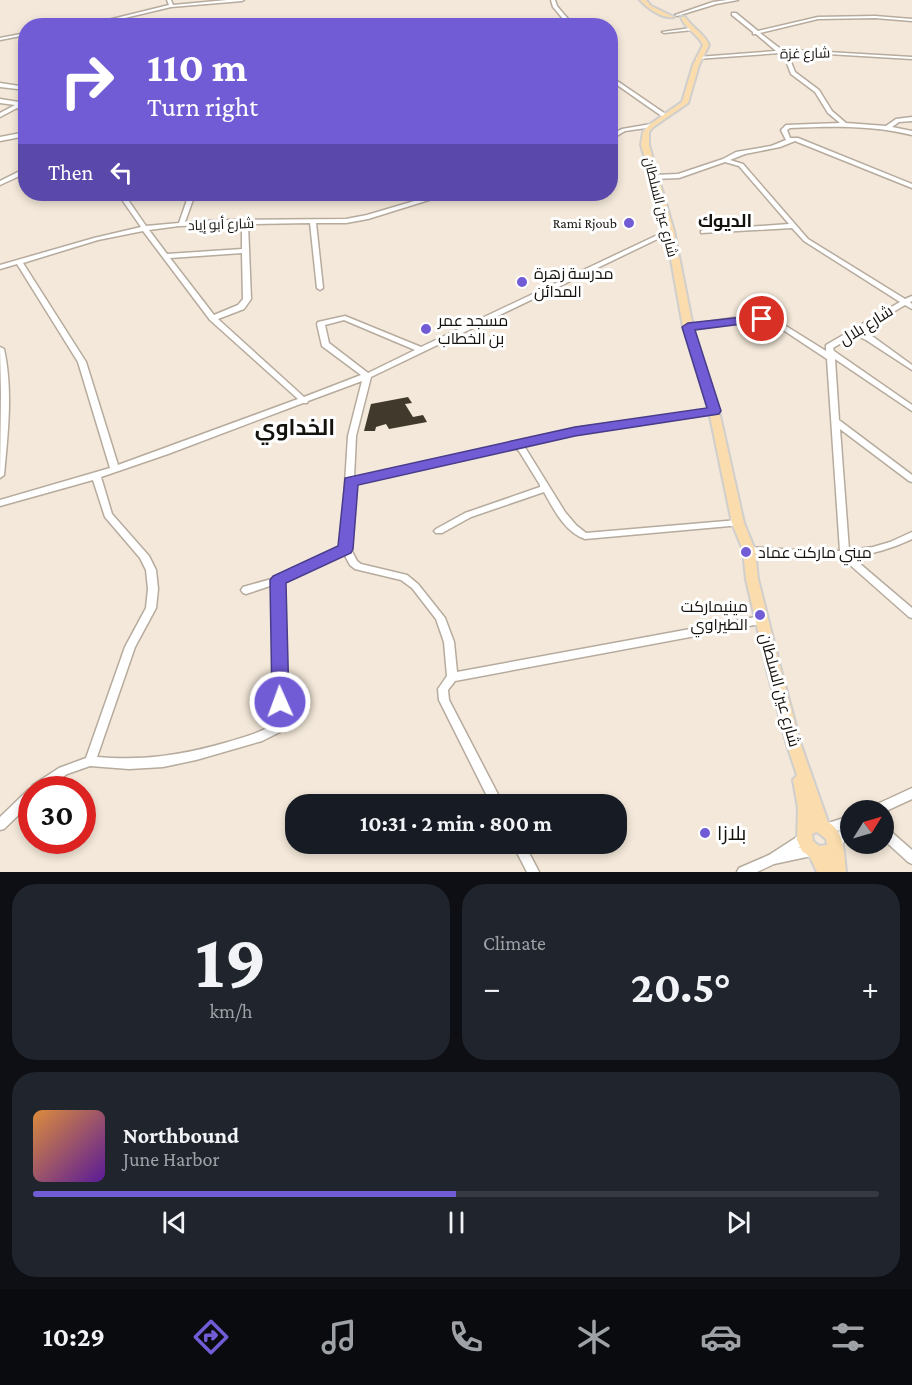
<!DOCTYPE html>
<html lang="en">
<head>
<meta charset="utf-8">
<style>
  :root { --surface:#171b24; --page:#20242c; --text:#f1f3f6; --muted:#9ea1a6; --line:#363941; --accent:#715cd6 }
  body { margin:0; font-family:"Crimson Pro",Cairo,serif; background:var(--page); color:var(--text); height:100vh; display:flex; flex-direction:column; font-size:22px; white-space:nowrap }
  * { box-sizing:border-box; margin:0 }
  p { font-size:20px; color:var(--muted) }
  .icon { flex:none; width:33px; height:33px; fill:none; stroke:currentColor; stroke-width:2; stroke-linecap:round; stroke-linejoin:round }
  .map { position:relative; height:872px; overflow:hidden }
  .drawer { display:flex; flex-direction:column; gap:12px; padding:12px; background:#0d0f14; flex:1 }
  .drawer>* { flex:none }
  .top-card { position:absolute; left:18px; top:18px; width:600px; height:183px; border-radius:24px; box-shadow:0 3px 9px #0003; background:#715cd6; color:#fff; overflow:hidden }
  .needle { width:39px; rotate:53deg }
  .controls { position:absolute; left:840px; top:800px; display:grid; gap:12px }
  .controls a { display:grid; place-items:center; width:54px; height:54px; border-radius:50%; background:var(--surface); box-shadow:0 3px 9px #0003; font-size:30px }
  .speed { position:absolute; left:18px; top:776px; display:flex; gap:12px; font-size:30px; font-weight:700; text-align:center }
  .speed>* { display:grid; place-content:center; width:78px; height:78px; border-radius:50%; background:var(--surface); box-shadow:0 3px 9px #0003; line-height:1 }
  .speed .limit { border:9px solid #d22; background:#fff; color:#111 }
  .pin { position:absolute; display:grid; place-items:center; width:51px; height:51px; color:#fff; margin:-26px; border:3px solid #fff; border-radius:50%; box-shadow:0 2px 6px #0007 }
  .me { position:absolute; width:66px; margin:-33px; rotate:358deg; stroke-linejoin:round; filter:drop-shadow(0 0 4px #0008) }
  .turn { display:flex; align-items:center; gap:21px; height:126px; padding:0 30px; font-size:27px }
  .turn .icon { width:78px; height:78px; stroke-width:2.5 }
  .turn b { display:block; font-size:42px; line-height:51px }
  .then { display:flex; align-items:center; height:57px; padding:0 30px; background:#0003; gap:12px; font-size:22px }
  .big { font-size:45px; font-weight:700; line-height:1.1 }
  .drawer .widget { flex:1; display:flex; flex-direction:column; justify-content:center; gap:9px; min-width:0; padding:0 21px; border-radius:24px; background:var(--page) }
  .drawer .dial { align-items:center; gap:0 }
  .dial b { font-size:78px; line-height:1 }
  .song { display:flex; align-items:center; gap:18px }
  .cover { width:72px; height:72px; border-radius:9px; background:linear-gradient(135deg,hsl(30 70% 55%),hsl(270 70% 35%)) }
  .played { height:6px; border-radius:3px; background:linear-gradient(90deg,var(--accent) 50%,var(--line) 50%) }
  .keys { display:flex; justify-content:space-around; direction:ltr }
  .heat { display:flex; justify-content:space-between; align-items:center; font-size:33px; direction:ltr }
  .drawer .tiles { flex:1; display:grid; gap:12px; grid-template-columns:1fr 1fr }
  .widget:last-child { grid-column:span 2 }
  .trip { position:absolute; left:285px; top:794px; width:342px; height:60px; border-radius:24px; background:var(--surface); box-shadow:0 3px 9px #0003; font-weight:700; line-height:60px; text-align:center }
  .dock { display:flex; height:96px; justify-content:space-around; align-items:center; background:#090b0e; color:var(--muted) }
  .dock .icon { width:42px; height:42px }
  .dock .current { color:var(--accent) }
  .dock b { font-size:27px; color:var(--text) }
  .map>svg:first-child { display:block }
  .building { fill:#42392d }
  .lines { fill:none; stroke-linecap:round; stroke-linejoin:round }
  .minor-casing { stroke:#b6ab9d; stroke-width:3 }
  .major-casing { stroke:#d0cfce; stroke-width:4 }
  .minor { fill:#fff; fill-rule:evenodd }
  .major { fill:#fadcad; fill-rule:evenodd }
  .route { fill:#715cd6; stroke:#493c8b; stroke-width:1.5 }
  .poi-dot { fill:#715cd6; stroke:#fff; stroke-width:2 }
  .labels { text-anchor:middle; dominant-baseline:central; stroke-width:6; stroke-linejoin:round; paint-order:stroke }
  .far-street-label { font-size:14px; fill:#15110c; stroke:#fff }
  .far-poi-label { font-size:14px; fill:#15110c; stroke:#fff; text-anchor:end }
  .poi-label { font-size:16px; fill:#15110c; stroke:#fff; text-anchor:start }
  .street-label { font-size:16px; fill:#15110c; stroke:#fff }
  .far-district-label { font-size:18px; font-weight:bold; fill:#15110c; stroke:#fff }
  .near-poi-label { font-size:20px; fill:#15110c; stroke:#fff; text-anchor:start }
  .district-label { font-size:22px; font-weight:bold; fill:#15110c; stroke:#fff }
</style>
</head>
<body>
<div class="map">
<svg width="912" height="872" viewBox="0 0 912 872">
  <rect width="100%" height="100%" fill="#f3e8d9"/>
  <path class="building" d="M408 397 412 403 405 404 413 417 423 415 427 422 389 429 386 424 376 427 375 431H364L371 404Z"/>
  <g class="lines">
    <defs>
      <g id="minor">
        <path d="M167 0H171L173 5 227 0H244L242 1 171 7 108 22 83 26H67L108 20 169 5Z"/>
        <path d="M551 0H555L557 6 574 26H569L553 7Z"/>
        <path d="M727 0H738L716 4 677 16 675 15 713 2Z"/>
        <path d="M732 13H736L758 31 818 17 875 16 912 19V21L875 18 818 19 760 33 782 50H794L912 57V59L794 52 785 53 789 57 795 72 819 90 832 111 846 123 886 126 896 119 912 117V121L899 122 892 127 912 131V135C871 125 831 126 790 128L787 130 790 138H798L912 184V188L795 141 780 147 745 154 730 160 743 164 808 239 905 299 912 296V301L910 302 912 304V309L905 305 860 332 872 336 912 365V370L866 340 855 335 833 348 834 351 912 405V411L835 359 839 420 912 475V482L909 481 840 429 849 550 873 547 890 542 912 532V539C893 548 873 554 852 557L912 608V618L909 617 841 557 811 558 749 553 746 552 744 550 746 548 749 547 811 551H840L827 359 771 322H733L688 329 684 327 688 325 733 318H773L826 351V345L900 302 804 241 792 228 701 233V231L703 230 789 224 739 166 725 162 679 178 655 179 652 177 655 175 678 174 723 159 736 152 771 146 786 140 781 130 786 125 840 123 828 113 815 92 791 74 785 58 780 53 696 59V58L698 57 776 51 756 34H753V32L732 15Z"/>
        <path d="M691 28H693V30L664 33 662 32Z"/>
        <path d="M26 33V35L0 40V38Z"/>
        <path d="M610 76 667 115V117H663L610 80Z"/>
        <path d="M0 83 26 87V90L0 87Z"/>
        <path d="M0 99 19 102 26 99V103L20 106 26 111V115L17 108 0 117V113L15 105 0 103Z"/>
        <path d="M651 124 653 125V127L625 131 610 140V135L622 129Z"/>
        <path d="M26 132V136L0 141V137Z"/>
        <path d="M26 168V173L0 185V181Z"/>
        <path d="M118 194H124L146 226 179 223 189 194H195L185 222 227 220 346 219 367 215 438 194H446L445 195 368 219 346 223H316L323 288 320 290 317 288 310 223 248 224 251 299 244 309 218 319 304 397 361 375 322 346 317 324 318 322 345 316 421 347 668 230H672V232L371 377 356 436 354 478 575 428 714 409 718 411 717 413 575 434 523 446 526 449 565 512 576 525 586 533 738 520 741 521 743 523 741 525 585 539C565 532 554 510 544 492L471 517 442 533H436L434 531 436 529 465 513 540 487V485L519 451 514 447 354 484 351 549 357 561 361 564 407 575 418 584 445 618 454 642 457 672 761 616 765 617 766 620 765 623 455 681 448 690 449 700 503 804H491L439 700 438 689 447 676 444 642 436 619 412 588 401 580 355 569 350 565 344 554 283 582 286 725 285 728 280 732 262 741 196 760 163 767 129 769 90 766 67 774 46 789H32V802L4 829 0 830V817L28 790 31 789 33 785 59 768 86 758 125 647 146 608 148 589 146 570 140 558 105 517 93 480 0 506V500L110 468 78 362 17 264 0 269V265L94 238 141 227ZM242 224V249L167 254 149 230 179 226ZM143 231 210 320 298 399 118 465 86 362 23 263 98 240ZM242 253 243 299 238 305 214 315 170 258ZM344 320 415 350 368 373 329 343 325 325ZM362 381 348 436 341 547 275 578 243 587 241 590 243 593 246 594 273 585 276 723C261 733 244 737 228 742 183 755 144 761 97 757L135 647 156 608 158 589 156 570 149 556 112 514 101 477 168 454 303 403H307L308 401Z"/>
        <path d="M0 347 4 349C13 390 8 433 4 475L0 478 1 394Z"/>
        <path d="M912 788V799L884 812V810H871L873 806Z"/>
        <path d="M850 816V834L840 847 836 848 832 847 830 843 840 830 826 834 822 833 820 829 822 825Z"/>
        <path d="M884 828 888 829 912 850V864L908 862 884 840Z"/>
        <path d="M803 833 807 834 809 838 807 842 798 848 812 845 816 847 818 851 816 855 774 864 757 872H737L739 868 769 855Z"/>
        <path d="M512 843H524L539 872H527Z"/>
      </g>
      <g id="major">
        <path d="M640 0H646L651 6 674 17C663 19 648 9 640 0Z"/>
        <path d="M681 17H685C692 28 704 33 709 45L699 65 688 103 653 127 649 132V145L674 231 693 327 719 411 744 523 755 550 758 579 781 670 801 745 828 822C845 832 844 854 846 872H817L810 857 802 851 797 840 798 808 793 780 797 775 787 745 767 670 746 579 743 550 732 523 709 411 683 327 666 231 641 145 643 132 649 125 682 102 693 65 703 45C698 34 684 28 681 17ZM817 832 826 839 827 845 819 846 813 841 812 834Z"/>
      </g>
    </defs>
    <use href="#minor" class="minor-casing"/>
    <use href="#major" class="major-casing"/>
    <use href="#minor" class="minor"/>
    <use href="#major" class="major"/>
  </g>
  <path class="route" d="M762 315 768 319 766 321 695 330 721 411 719 414 575 436 358 485 353 549 351 553 286 583 289 702 287 707 280 709 274 707 272 702 270 580 273 576 338 546 345 478 575 427 707 408 682 327 688 323Z"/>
  <g class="poi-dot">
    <circle cx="629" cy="223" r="6"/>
    <circle cx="522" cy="282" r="6"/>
    <circle cx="426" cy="329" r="6"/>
    <circle cx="746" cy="552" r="6"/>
    <circle cx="760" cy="615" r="6"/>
    <circle cx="705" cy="833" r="6"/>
  </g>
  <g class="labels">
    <g class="far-street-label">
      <text transform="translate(805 53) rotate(-1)">شارع غزة</text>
      <text transform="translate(661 207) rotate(76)">شارع عين السلطان</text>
      <text transform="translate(221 224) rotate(-2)">شارع أبو إياد</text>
    </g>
    <g class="far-poi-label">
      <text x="617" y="223">Rami Rjoub</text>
    </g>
    <g class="poi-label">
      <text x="534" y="273">مدرسة زهرة<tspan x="534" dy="18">المدائن</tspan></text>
      <text x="438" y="320">مسجد عمر<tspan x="438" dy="18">بن الخطاب</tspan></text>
      <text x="758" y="552">ميني ماركت عماد</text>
      <text x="748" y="606" text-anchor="end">مينيماركت<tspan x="748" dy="18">الطيراوي</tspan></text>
    </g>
    <g class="street-label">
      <text transform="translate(866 325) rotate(-32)">شارع بلال</text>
      <text transform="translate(780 690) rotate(75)">شارع عين السلطان</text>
    </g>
    <g class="far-district-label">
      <text x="725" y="221">الديوك</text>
    </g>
    <g class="near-poi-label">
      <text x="717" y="833">بلازا</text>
    </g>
    <g class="district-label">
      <text x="295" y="427">الخداوي</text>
    </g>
  </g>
</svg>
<div class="controls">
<a><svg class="needle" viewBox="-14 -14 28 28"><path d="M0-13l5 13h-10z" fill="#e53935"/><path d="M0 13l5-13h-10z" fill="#9ea1a6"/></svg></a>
</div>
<div class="speed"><div class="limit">30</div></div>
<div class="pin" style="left:762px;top:319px;background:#d93025"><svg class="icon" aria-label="arrive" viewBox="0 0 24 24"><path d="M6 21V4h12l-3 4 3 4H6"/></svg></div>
<svg class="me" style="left:280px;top:702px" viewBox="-20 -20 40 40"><circle r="17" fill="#715cd6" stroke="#fff" stroke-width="3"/><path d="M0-11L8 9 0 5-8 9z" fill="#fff"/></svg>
<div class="trip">10:31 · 2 min · 800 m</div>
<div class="top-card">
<div class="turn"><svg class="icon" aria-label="right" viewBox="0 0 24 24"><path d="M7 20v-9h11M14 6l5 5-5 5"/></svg><div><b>110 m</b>Turn right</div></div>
<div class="then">Then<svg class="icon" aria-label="left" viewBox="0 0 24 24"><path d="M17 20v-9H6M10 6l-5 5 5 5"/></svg></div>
</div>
</div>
<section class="drawer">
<div class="tiles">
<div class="widget dial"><b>19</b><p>km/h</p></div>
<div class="widget"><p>Climate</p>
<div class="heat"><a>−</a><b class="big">20.5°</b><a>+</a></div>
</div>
<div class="widget">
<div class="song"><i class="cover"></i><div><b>Northbound</b><p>June Harbor</p></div></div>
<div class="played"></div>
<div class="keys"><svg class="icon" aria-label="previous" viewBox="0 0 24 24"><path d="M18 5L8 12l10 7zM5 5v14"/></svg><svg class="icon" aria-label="pause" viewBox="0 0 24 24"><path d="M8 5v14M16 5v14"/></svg><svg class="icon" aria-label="next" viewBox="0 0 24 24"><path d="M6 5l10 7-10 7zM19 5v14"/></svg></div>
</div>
</div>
</section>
<nav class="dock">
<b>10:29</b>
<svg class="icon current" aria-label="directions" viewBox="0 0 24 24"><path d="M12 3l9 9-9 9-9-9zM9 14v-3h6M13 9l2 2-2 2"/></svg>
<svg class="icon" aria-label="music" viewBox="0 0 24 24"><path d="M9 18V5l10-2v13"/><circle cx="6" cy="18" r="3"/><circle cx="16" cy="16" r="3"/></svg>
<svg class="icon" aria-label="phone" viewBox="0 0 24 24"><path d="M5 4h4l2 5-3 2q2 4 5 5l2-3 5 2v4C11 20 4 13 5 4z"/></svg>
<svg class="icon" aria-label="climate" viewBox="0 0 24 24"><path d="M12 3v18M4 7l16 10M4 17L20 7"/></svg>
<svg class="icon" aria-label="car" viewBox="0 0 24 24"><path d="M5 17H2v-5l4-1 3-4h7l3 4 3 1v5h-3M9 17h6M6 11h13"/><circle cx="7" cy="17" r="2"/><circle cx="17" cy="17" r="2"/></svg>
<svg class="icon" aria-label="filters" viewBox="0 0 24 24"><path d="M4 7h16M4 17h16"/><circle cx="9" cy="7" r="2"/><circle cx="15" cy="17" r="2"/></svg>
</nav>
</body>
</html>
